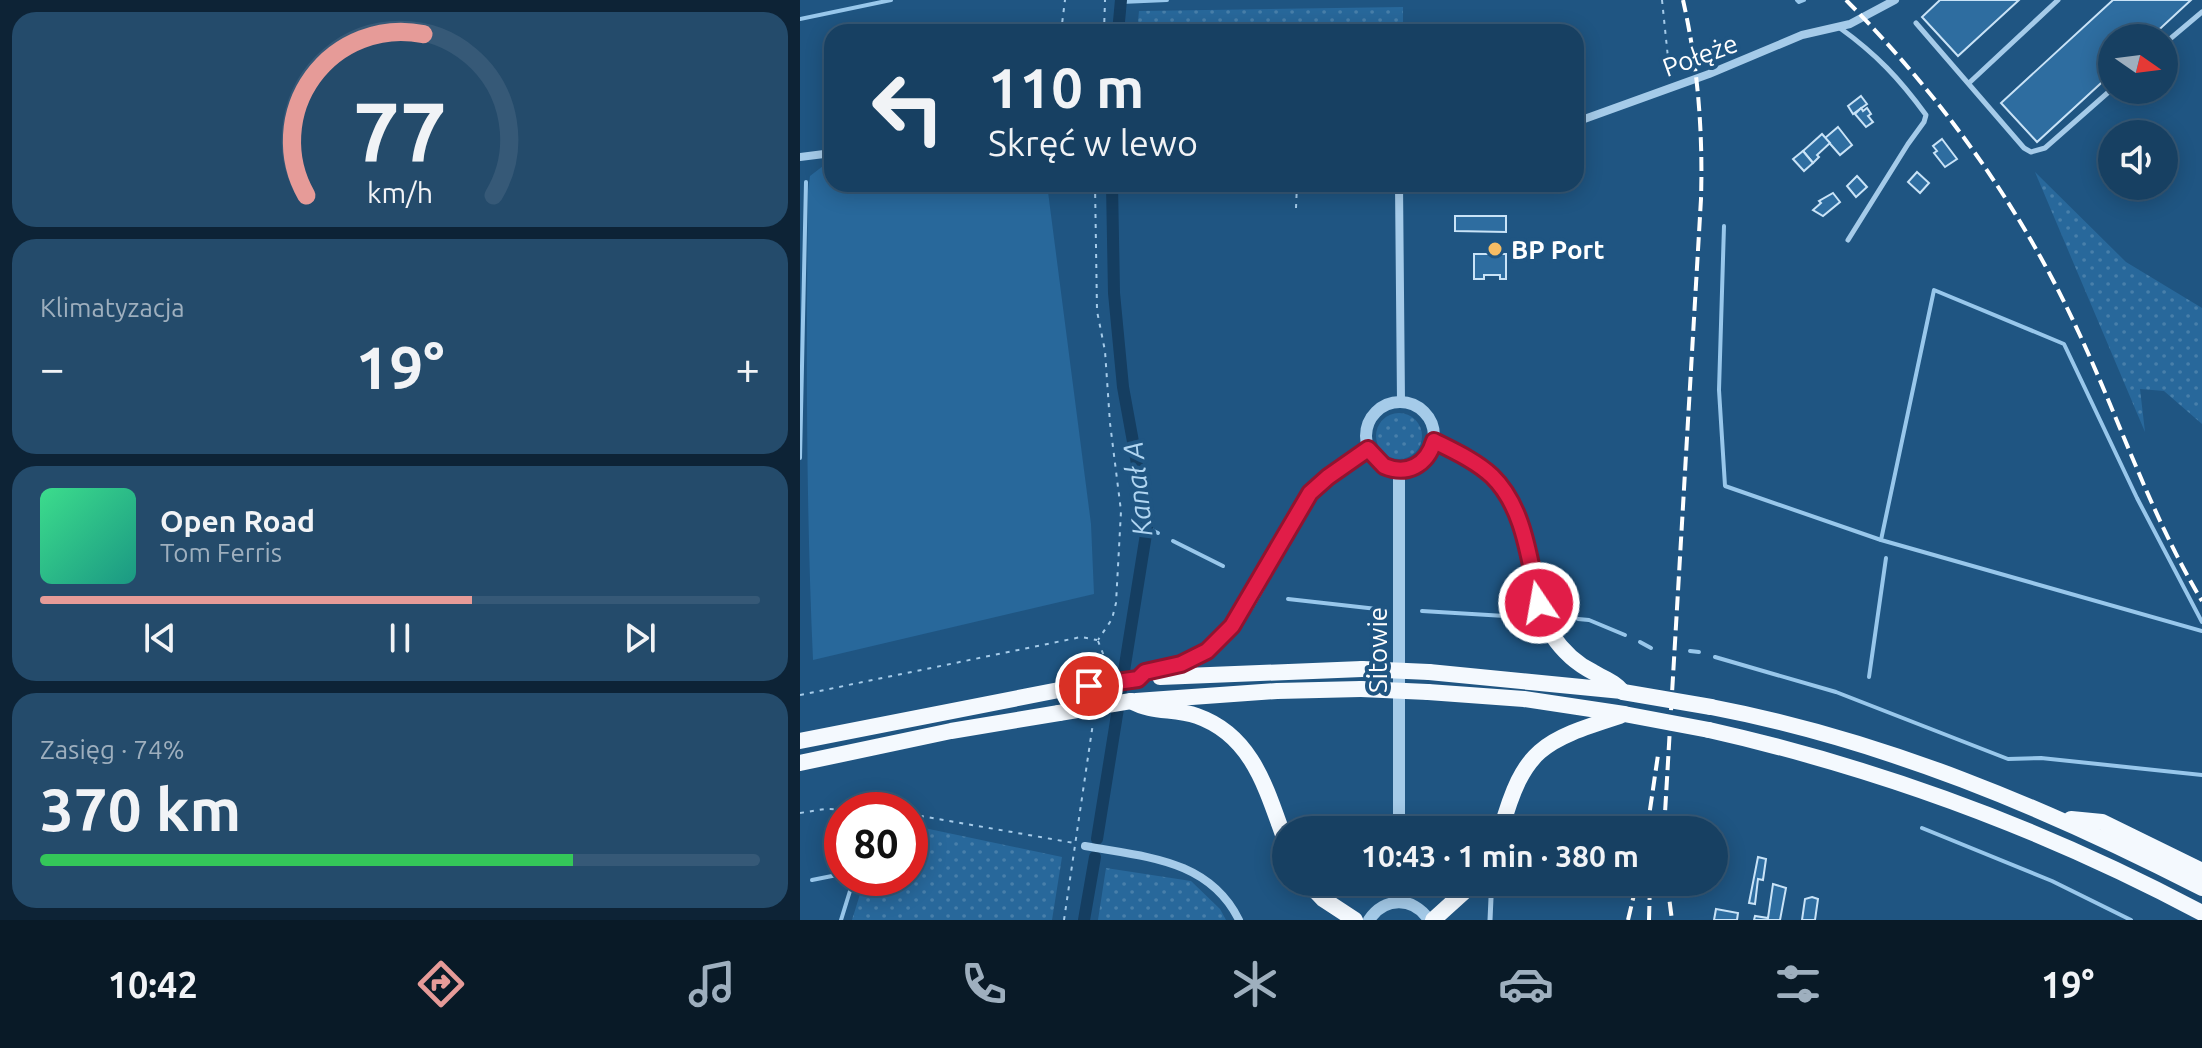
<!DOCTYPE html>
<html lang="pl">
<head>
<meta charset="utf-8">
<style>
  :root { --surface:#174062; --page:#244b6b; --text:#f1f3f6; --muted:#9eafbe; --line:#365977; --accent:#e69b98 }
  body { margin:0; font-family:Ubuntu,sans-serif; background:var(--page); color:var(--text); height:100vh; display:flex; flex-direction:column; font-size:30px; white-space:nowrap }
  * { box-sizing:border-box; margin:0 }
  p { font-size:26px; color:var(--muted) }
  .icon { flex:none; width:44px; height:44px; fill:none; stroke:currentColor; stroke-width:2; stroke-linecap:round; stroke-linejoin:round }
  .map { position:relative; flex:1; overflow:hidden }
  .sheet { display:flex; flex-direction:column; gap:12px; padding:12px; background:#0d2336; width:800px }
  .sheet>* { flex:none }
  .banner { position:absolute; left:24px; top:24px; width:760px; height:168px; border-radius:24px; box-shadow:0 4px 20px #0003,0 0 0 2px var(--line); background:#174062; color:var(--text); overflow:hidden }
  .needle { width:52px; rotate:104deg }
  .controls { position:absolute; left:1298px; top:24px; display:grid; gap:16px }
  .controls a { display:grid; place-items:center; width:80px; height:80px; border-radius:50%; background:var(--surface); box-shadow:0 4px 20px #0003,0 0 0 2px var(--line); font-size:40px }
  .speed { position:absolute; left:24px; top:792px; display:flex; gap:16px; font-size:40px; font-weight:700; text-align:center }
  .speed>* { display:grid; place-content:center; width:104px; height:104px; border-radius:50%; background:var(--surface); box-shadow:0 4px 20px #0003,0 0 0 2px var(--line); line-height:1 }
  .speed .limit { border:12px solid #d22; background:#fff; color:#111 }
  .pin { position:absolute; display:grid; place-items:center; width:68px; height:68px; color:#fff; margin:-34px; border:4px solid #fff; border-radius:50%; box-shadow:0 2px 8px #0007 }
  .me { position:absolute; width:88px; margin:-44px; rotate:348deg; stroke-linejoin:round; filter:drop-shadow(0 0 6px #0008) }
  .turn { display:flex; align-items:center; gap:28px; height:168px; padding:0 32px; font-size:36px }
  .turn .icon { width:104px; height:104px; stroke-width:2.5 }
  .turn b { display:block; font-size:56px; line-height:68px }
  .big { font-size:60px; font-weight:700; line-height:1.1 }
  .sheet .card { flex:1; display:flex; flex-direction:column; justify-content:center; gap:12px; min-width:0; padding:0 28px; border-radius:24px; background:var(--page) }
  .sheet .dial { align-items:center; gap:0 }
  .dial svg { height:208px; overflow:visible; fill:none; stroke:var(--line); stroke-width:7; stroke-linecap:round; text-anchor:middle }
  .dial text { fill:var(--text); stroke:none }
  .song { display:flex; align-items:center; gap:24px }
  .cover { width:96px; height:96px; border-radius:12px; background:linear-gradient(135deg,hsl(150 70% 55%),hsl(170 70% 35%)) }
  .played { height:8px; border-radius:4px; background:linear-gradient(90deg,var(--accent) 60%,var(--line) 60%) }
  .keys { display:flex; justify-content:space-around; direction:ltr }
  .heat { display:flex; justify-content:space-between; align-items:center; font-size:44px; direction:ltr }
  .charge { height:12px; border-radius:6px; background:linear-gradient(90deg,#34c759 74%,var(--line) 0) }
  .trip { position:absolute; left:472px; top:816px; width:456px; height:80px; border-radius:40px; background:var(--surface); box-shadow:0 4px 20px #0003,0 0 0 2px var(--line); font-weight:700; line-height:80px; text-align:center }
  .menu { display:flex; height:128px; justify-content:space-around; align-items:center; background:#091a27; color:var(--muted) }
  .menu .icon { width:56px; height:56px }
  .menu .active { color:var(--accent) }
  .menu b { font-size:36px; color:var(--text) }
  main { display:flex; flex:1; min-height:0 }
  .map>svg:first-child { display:block }
  .grass { fill:url(#grass-dots) }
  .pitch { fill:#28689b }
  .lines { fill:none; stroke-linecap:round; stroke-linejoin:round }
  .stream { stroke:#98c7eb; stroke-width:4 }
  .canal { stroke:#153e61; stroke-width:12 }
  .building { fill:#2e6da0; stroke:#c9e3f7; stroke-width:2 }
  .path { stroke:#a5cbe9; stroke-width:2; stroke-dasharray:4 6; stroke-linecap:butt }
  .service { stroke:#a5cbe9; stroke-width:5 }
  .minor { stroke:#a5cbe9; stroke-width:8 }
  .tertiary { stroke:#a5cbe9; stroke-width:12 }
  .trunk { stroke:#f4f9fe; stroke-width:16 }
  .rail { stroke:#fff; stroke-width:4; stroke-dasharray:14 6; stroke-linecap:butt }
  .trunk-bridge { stroke:#f4f9fe; stroke-width:16 }
  .route-casing { stroke:#92132f; stroke-width:20 }
  .route { stroke:#e11d48; stroke-width:14 }
  .poi-dot { fill:#f7bd64; stroke:#1f5582; stroke-width:3 }
  .labels { text-anchor:middle; dominant-baseline:central; stroke-width:8; stroke-linejoin:round; paint-order:stroke }
  .street-label { font-size:26px; fill:#fff; stroke:#1f5582 }
  .poi-label { font-size:26px; font-weight:bold; fill:#fff; stroke:#1f5582; text-anchor:start }
  .water-label { font-size:28px; font-style:italic; fill:#b0d5f1; stroke:#1f5582 }
</style>
</head>
<body>
<main>
<section class="sheet">
<div class="card dial"><svg viewBox="0 0 100 80">
<path d="M14 69A42 42 0 1 1 86 69"/>
<path d="M14 69A42 42 0 0 1 59 7" stroke="#e69b98"/>
<text x="50" y="56" font-size="32" font-weight="700">77</text>
<text x="50" y="72" font-size="11">km/h</text>
</svg></div>
<div class="card"><p>Klimatyzacja</p>
<div class="heat"><a>−</a><b class="big">19°</b><a>+</a></div>
</div>
<div class="card">
<div class="song"><i class="cover"></i><div><b>Open Road</b><p>Tom Ferris</p></div></div>
<div class="played"></div>
<div class="keys"><svg class="icon" aria-label="previous" viewBox="0 0 24 24"><path d="M18 5L8 12l10 7zM5 5v14"/></svg><svg class="icon" aria-label="pause" viewBox="0 0 24 24"><path d="M8 5v14M16 5v14"/></svg><svg class="icon" aria-label="next" viewBox="0 0 24 24"><path d="M6 5l10 7-10 7zM19 5v14"/></svg></div>
</div>
<div class="card"><p>Zasięg · 74%</p><b class="big">370 km</b><div class="charge"></div></div>
</section>
<div class="map">
<svg width="1402" height="920" viewBox="0 0 1402 920">
  <defs>
    <pattern id="grass-dots" width="8" height="8" patternUnits="userSpaceOnUse" patternTransform="scale(2)"><rect width="8" height="8" fill="#28689b"/><path d="M2 2h.1M6 6h.1" fill="none" stroke="#487faa" stroke-width="1.8" stroke-linecap="round"/></pattern>
  </defs>
  <rect width="100%" height="100%" fill="#1f5582"/>
  <g class="grass">
    <path d="M603 7V32H337L339 11Z"/>
    <path d="M1235 172 1326 262 1402 308V424L1364 391 1340 389 1345 432Z"/>
    <circle cx="599" cy="436" r="23"/>
    <path d="M110 825 262 857 252 920H52L65 878H110Z"/>
    <path d="M306 868 391 881 420 909 426 920H298Z"/>
  </g>
  <path class="pitch" d="M32 164V184H247L291 524 294 594 13 660C6 503 6 348 8 191L10 176 23 166Z"/>
  <g class="lines">
    <g class="stream">
      <path d="M997 0 999 2 1004 0"/>
      <path d="M321 2 367 0"/>
      <path d="M0 19 91 0"/>
      <path d="M924 226 919 390 925 486 1081 540"/>
      <path d="M0 458 6 182"/>
      <path d="M347 528 358 533"/>
      <path d="M373 541 423 566"/>
      <path d="M488 599 577 609"/>
      <path d="M622 611 705 616"/>
      <path d="M778 619 789 620 825 635"/>
      <path d="M1402 622 1337 498 1264 344 1134 290 1081 540 1402 631"/>
      <path d="M840 642 851 648"/>
      <path d="M890 651 899 652"/>
      <path d="M915 657 1036 692 1208 759 1241 758 1402 775"/>
      <path d="M1069 677 1086 558"/>
      <path d="M1122 828 1252 881 1331 920"/>
      <path d="M12 880 42 874"/>
      <path d="M41 920 54 878"/>
    </g>
    <g class="canal">
      <path d="M318 32 321 0"/>
      <path d="M297 839 347 528 346 513 323 387 314 293 312 184"/>
      <path d="M284 920 295 857"/>
    </g>
  </g>
  <g class="building">
    <path d="M1140 0H1219L1158 56 1122 17Z"/>
    <path d="M1313 0H1391L1350 38H1312V73L1237 142 1201 103Z"/>
    <path d="M1061 96 1067 104 1053 114 1048 106Z"/>
    <path d="M1061 108 1063 111 1067 108 1071 114 1068 116 1073 122 1066 127 1055 114Z"/>
    <path d="M1038 127 1052 145 1040 155 1025 138Z"/>
    <path d="M1022 134 1030 143 1017 155 1019 157 1013 163 1003 151Z"/>
    <path d="M1142 139 1157 159 1145 167 1134 153 1137 151 1133 146Z"/>
    <path d="M1003 151 1013 163 1004 171 993 159Z"/>
    <path d="M1117 172 1129 183 1120 193 1108 182Z"/>
    <path d="M1057 176 1067 187 1056 197 1047 186Z"/>
    <path d="M1033 193 1040 202 1023 216 1013 210 1021 203 1019 201Z"/>
    <path d="M655 216H706V232L655 231Z"/>
    <path d="M674 254H706V279H700V275H684V279H674Z"/>
    <path d="M958 857 966 859 963 880 958 879 955 904 949 903Z"/>
    <path d="M973 884 986 888 980 920H954L955 916 968 918Z"/>
    <path d="M1012 897 1018 899 1015 920H1002L1005 899Z"/>
    <path d="M916 909 938 913 937 920H914Z"/>
  </g>
  <g class="lines">
    <g class="path">
      <path d="M862 0 870 77"/>
      <path d="M261 32 265 0"/>
      <path d="M304 32 305 0"/>
      <path d="M295 184 297 311 305 351 310 423 321 511 316 603 312 619 298 640"/>
      <path d="M496 208 497 184"/>
      <path d="M298 641 304 656 301 670"/>
      <path d="M0 695 281 637 297 640"/>
      <path d="M0 813 25 809 77 810"/>
      <path d="M110 814 274 843"/>
      <path d="M264 920 293 723"/>
    </g>
    <g class="service">
      <path d="M1116 23 1224 148 1231 152 1245 148 1312 89"/>
      <path d="M1040 28C1076 54 1099 78 1126 115L1124 122 1108 144 1048 240"/>
      <path d="M1364 44 1402 12"/>
      <path d="M1169 83 1258 0"/>
      <path d="M690 920 691 898"/>
    </g>
    <g class="minor">
      <path d="M776 122 909 74 1002 35 1050 24 1095 0"/>
      <path d="M0 157 32 153"/>
      <path d="M599 184 601 401"/>
      <path d="M285 846C345 857 409 859 439 920"/>
    </g>
    <g class="tertiary">
      <circle cx="600" cy="436" r="34"/>
      <path d="M599 830V470"/>
      <path d="M599 902V882"/>
      <path d="M569 920C584 897 613 896 629 920"/>
    </g>
    <g class="trunk">
      <path d="M634 441C709 478 716 498 733 577 737 597 741 618 752 635 762 650 777 664 793 672 804 679 814 681 823 692"/>
      <path d="M629 672 822 691"/>
      <path d="M360 677 562 669"/>
      <path d="M338 679C349 668 364 669 378 665 391 662 405 654 415 644 454 609 477 537 510 493L528 477 568 449"/>
      <path d="M628 692 724 699 824 714"/>
      <path d="M331 701C352 713 374 708 397 716 454 736 467 792 486 843"/>
      <path d="M336 701 477 691 561 689"/>
      <path d="M911 707C1084 740 1246 808 1402 888"/>
      <path d="M909 730C1082 769 1246 830 1402 913"/>
      <path d="M0 741 264 689"/>
      <path d="M0 763 151 731 259 713"/>
      <path d="M1271 819 1302 822 1402 871"/>
      <path d="M701 830C724 748 742 741 820 716"/>
      <path d="M507 882 523 899 555 920"/>
      <path d="M633 920 675 882"/>
    </g>
    <g class="rail">
      <path d="M1046 0C1142 97 1221 207 1278 331 1320 421 1351 516 1402 601"/>
      <path d="M847 830 858 755"/>
      <path d="M864 830 901 199C903 132 898 66 883 0"/>
      <path d="M867 882 872 920"/>
      <path d="M828 920 837 882"/>
      <path d="M849 920 850 882"/>
    </g>
    <g class="trunk-bridge">
      <path d="M562 669 629 672"/>
      <path d="M264 689 338 679"/>
      <path d="M561 689 628 692"/>
      <path d="M823 692 911 707"/>
      <path d="M259 713 331 701"/>
      <path d="M824 714 909 730"/>
    </g>
  </g>
  <g class="lines">
    <defs>
      <path id="route" d="M289 686 338 679 345 672 381 664 407 651 432 626 510 493 528 477 568 449 584 466C607 476 627 465 634 441 654 451 676 461 692 476 725 508 729 561 739 603"/>
    </defs>
    <use href="#route" class="route-casing"/>
    <use href="#route" class="route"/>
  </g>
  <circle class="poi-dot" cx="695" cy="249" r="8"/>
  <g class="labels">
    <g class="street-label">
      <text transform="translate(900 55) rotate(-20)">Połęże</text>
      <text transform="translate(577 650) rotate(-90)">Sitowie</text>
    </g>
    <g class="poi-label">
      <text x="711" y="249">BP Port</text>
    </g>
    <g class="water-label">
      <text transform="translate(337 489) rotate(-96)">Kanał A</text>
    </g>
  </g>
</svg>
<div class="controls">
<a><svg class="needle" viewBox="-14 -14 28 28"><path d="M0-13l5 13h-10z" fill="#e53935"/><path d="M0 13l5-13h-10z" fill="#9eafbe"/></svg></a>
<a><svg class="icon" aria-label="sound" viewBox="0 0 24 24"><path d="M4 9h4l5-4v14l-5-4H4zM17 9q2 3 0 6"/></svg></a>
</div>
<div class="speed"><div class="limit">80</div></div>
<div class="pin" style="left:289px;top:686px;background:#d93025"><svg class="icon" aria-label="arrive" viewBox="0 0 24 24"><path d="M6 21V4h12l-3 4 3 4H6"/></svg></div>
<svg class="me" style="left:739px;top:603px" viewBox="-20 -20 40 40"><circle r="17" fill="#e11d48" stroke="#fff" stroke-width="3"/><path d="M0-11L8 9 0 5-8 9z" fill="#fff"/></svg>
<div class="trip">10:43 · 1 min · 380 m</div>
<div class="banner">
<div class="turn"><svg class="icon" aria-label="left" viewBox="0 0 24 24"><path d="M17 20v-9H6M10 6l-5 5 5 5"/></svg><div><b>110 m</b>Skręć w lewo</div></div>
</div>
</div>
</main>
<nav class="menu">
<b>10:42</b>
<svg class="icon active" aria-label="directions" viewBox="0 0 24 24"><path d="M12 3l9 9-9 9-9-9zM9 14v-3h6M13 9l2 2-2 2"/></svg>
<svg class="icon" aria-label="music" viewBox="0 0 24 24"><path d="M9 18V5l10-2v13"/><circle cx="6" cy="18" r="3"/><circle cx="16" cy="16" r="3"/></svg>
<svg class="icon" aria-label="phone" viewBox="0 0 24 24"><path d="M5 4h4l2 5-3 2q2 4 5 5l2-3 5 2v4C11 20 4 13 5 4z"/></svg>
<svg class="icon" aria-label="climate" viewBox="0 0 24 24"><path d="M12 3v18M4 7l16 10M4 17L20 7"/></svg>
<svg class="icon" aria-label="car" viewBox="0 0 24 24"><path d="M5 17H2v-5l4-1 3-4h7l3 4 3 1v5h-3M9 17h6M6 11h13"/><circle cx="7" cy="17" r="2"/><circle cx="17" cy="17" r="2"/></svg>
<svg class="icon" aria-label="filters" viewBox="0 0 24 24"><path d="M4 7h16M4 17h16"/><circle cx="9" cy="7" r="2"/><circle cx="15" cy="17" r="2"/></svg>
<b>19°</b>
</nav>
</body>
</html>
